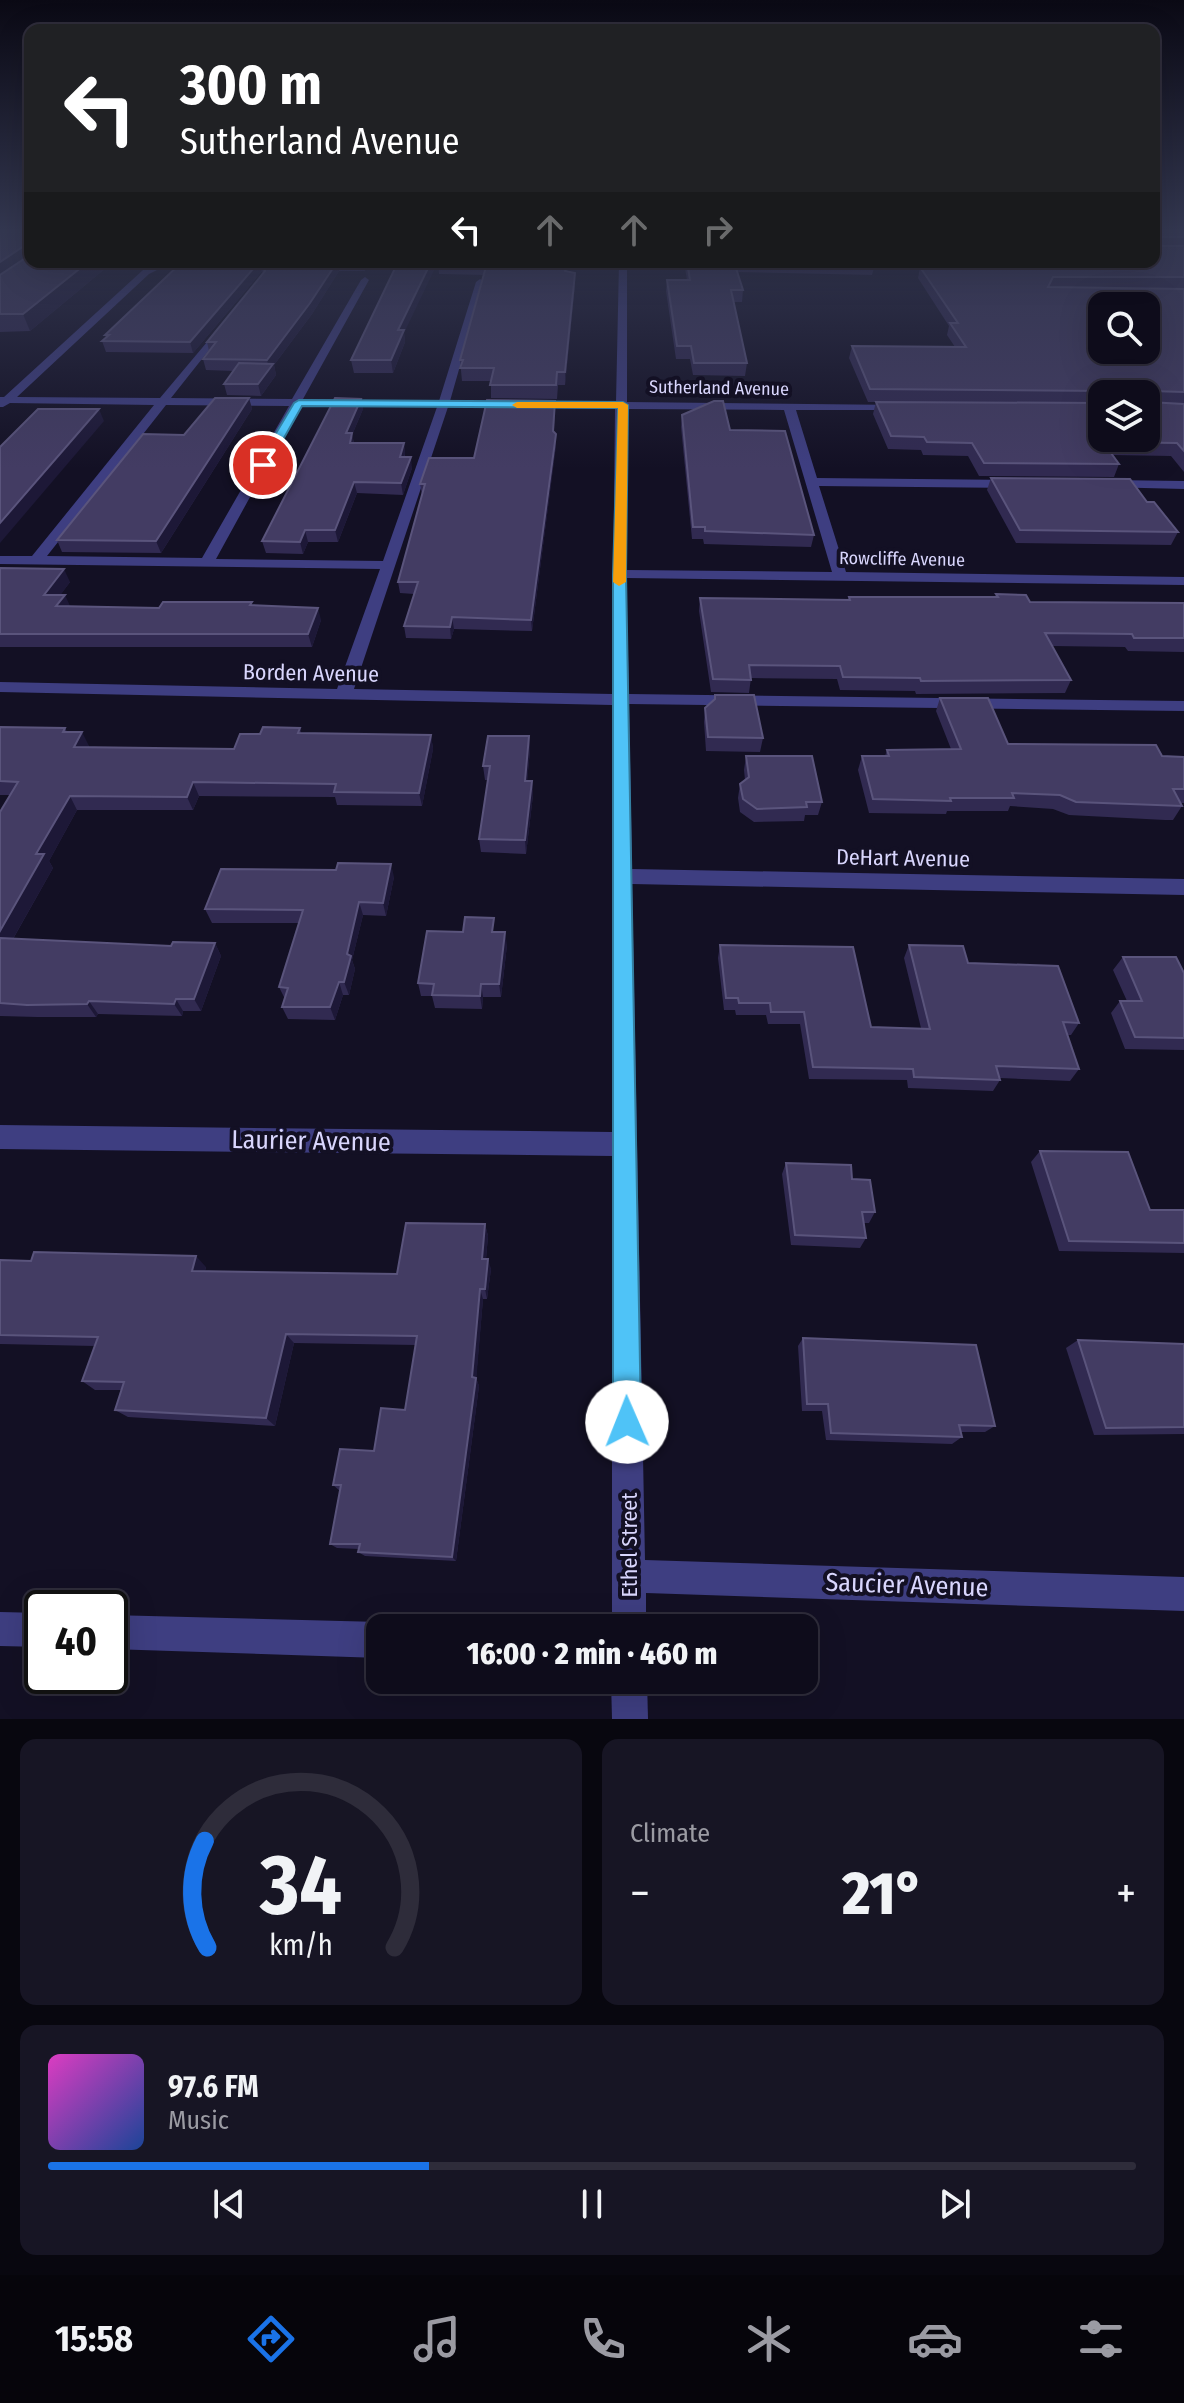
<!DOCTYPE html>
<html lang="en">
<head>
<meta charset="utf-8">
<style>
  :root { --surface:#0e0c1b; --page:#171524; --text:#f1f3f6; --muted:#9b9ba3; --line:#2e2c3a; --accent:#1a73e8 }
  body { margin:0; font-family:"Fira Sans Condensed",sans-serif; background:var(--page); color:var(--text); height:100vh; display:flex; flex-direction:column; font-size:30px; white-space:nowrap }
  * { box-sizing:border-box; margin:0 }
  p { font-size:26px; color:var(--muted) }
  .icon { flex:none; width:44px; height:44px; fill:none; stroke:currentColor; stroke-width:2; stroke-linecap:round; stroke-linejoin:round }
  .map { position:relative; height:1719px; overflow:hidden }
  .drawer { display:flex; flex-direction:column; gap:20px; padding:20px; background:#08070f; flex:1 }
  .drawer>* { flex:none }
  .banner { position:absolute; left:24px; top:24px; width:1136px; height:244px; border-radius:16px; box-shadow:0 8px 32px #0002,0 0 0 2px var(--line); background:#202124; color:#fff; overflow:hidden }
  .fabs { position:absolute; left:1088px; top:292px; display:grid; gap:16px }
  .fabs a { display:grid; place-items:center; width:72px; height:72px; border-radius:16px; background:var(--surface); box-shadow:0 8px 32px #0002,0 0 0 2px var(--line); font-size:40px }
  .speed { position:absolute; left:24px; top:1590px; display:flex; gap:16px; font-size:40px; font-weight:700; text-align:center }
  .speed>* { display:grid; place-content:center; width:104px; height:104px; border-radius:50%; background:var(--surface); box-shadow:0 8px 32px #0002,0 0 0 2px var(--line); line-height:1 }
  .speed .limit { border:4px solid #111; border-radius:12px; background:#fff; color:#111 }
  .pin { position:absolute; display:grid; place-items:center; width:68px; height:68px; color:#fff; margin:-34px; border:4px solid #fff; border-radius:50%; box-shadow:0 2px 8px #0007 }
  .me { position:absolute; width:88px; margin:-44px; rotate:359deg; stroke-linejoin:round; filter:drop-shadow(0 0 6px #0008) }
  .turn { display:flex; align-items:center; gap:28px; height:168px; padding:0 24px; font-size:36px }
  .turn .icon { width:104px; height:104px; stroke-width:2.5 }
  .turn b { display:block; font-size:56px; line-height:68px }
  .lanes { display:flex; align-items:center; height:76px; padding:0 24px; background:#0003; justify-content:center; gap:40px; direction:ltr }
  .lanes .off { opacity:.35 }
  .big { font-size:60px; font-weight:800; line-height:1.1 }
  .drawer .card { flex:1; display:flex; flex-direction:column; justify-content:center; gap:12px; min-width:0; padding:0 28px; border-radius:16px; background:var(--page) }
  .drawer .dial { align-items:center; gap:0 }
  .dial svg { height:208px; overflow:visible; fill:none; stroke:var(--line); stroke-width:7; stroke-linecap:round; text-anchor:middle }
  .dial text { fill:var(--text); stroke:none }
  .song { display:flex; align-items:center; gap:24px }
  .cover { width:96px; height:96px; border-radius:12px; background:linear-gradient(135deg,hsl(310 70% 55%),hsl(220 70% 35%)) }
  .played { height:8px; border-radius:4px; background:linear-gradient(90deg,var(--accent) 35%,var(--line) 35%) }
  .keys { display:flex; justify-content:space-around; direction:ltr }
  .heat { display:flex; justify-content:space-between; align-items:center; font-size:44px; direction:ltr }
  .drawer .tiles { flex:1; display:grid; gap:20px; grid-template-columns:1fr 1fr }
  .card:last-child { grid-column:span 2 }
  .trip { position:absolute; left:366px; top:1614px; width:452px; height:80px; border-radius:16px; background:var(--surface); box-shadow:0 8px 32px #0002,0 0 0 2px var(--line); font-weight:800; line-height:80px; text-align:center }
  .dock { display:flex; height:128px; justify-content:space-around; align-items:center; background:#06050b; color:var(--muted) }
  .dock .icon { width:56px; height:56px }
  .dock .current { color:var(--accent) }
  .dock b { font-size:36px; color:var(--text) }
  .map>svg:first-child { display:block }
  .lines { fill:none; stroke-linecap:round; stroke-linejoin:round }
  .minor { fill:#3e3e81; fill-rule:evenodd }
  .wall { fill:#312a51; fill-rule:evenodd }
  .shaded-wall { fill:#1d1837 }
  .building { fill:#433c63; stroke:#5a547c; stroke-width:2; fill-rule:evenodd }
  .route { fill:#4fc3f7; stroke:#337fa1; stroke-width:2 }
  .slow { fill:#f59e0b }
  .labels { text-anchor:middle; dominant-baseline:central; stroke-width:8; stroke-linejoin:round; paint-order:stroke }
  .far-street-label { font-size:18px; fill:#d9d6fd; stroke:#131024 }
  .street-label { font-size:22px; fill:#d9d6fd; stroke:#131024 }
  .near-street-label { font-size:26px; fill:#d9d6fd; stroke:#131024 }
</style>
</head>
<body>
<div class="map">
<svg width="1184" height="1719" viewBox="0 0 1184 1719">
  <rect width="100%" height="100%" fill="#131024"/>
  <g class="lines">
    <g class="minor">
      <path d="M162 262 171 263 149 274 17 397 160 398 223 323 228 326 171 398 292 399 361 280 365 277 369 280 303 399 439 401 476 282 480 279 484 282 450 401 616 402 619 262H627V402L902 405 908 408 906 410H796L817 478 1016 480 1022 484 1016 488 819 486 846 572 1184 577V585L626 578 629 694 1184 701V711L629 704 632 869 1184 879V895L632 884 645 1560 1184 1577V1611L646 1593V1628H612V1156L0 1149V1125L612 1132V705L0 692V682L337 689 380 569 0 564V556H32L154 405 10 403 3 407H0V397H4L143 270ZM166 405 289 406 202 558 47 556ZM300 406 437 407 383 561 216 559ZM448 407 615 409 612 694 354 689ZM627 409 784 410 832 572 626 570Z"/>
      <path d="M1108 480 1184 481V489L1103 487V481Z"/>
      <path d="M0 1612 42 1613V1647L0 1646Z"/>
      <path d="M110 1615 380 1622 393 1628H380V1658L110 1649Z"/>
      <path d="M611 1680H647L648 1719H612Z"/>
    </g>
  </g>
  <g class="wall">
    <path d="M0 229H30V262H113L30 331 0 332Z"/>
    <path d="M1154 229H1184V288H1119L1184 289V472L1171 456 1113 455 1119 464 1114 477 979 476 968 456 923 455 921 450 888 449 873 414 876 402H907H868L849 358 852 346 955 347 947 335 949 326 918 278 920 267 1011 268 1006 262H1154ZM1102 394H1146L1102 438Z"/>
    <path d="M182 262H364L365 271H339L312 314 274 365 276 375 261 396 227 395 224 384 234 371 206 370 203 359 209 351 207 342 263 273 262 271 193 353 106 352 102 341 106 338 105 335Z"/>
    <path d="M438 262H567V271L575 273V285L565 385H558L557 399 491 398V381H462L460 360 483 275 439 274Z"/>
    <path d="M684 262H873L875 264 872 275 738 272 743 290 742 302H733L747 363 745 376 693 375 690 359H676L666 291 667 280H687Z"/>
    <path d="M404 333 405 342 393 373H354L351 360Z"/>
    <path d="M249 398 252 409 161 553 62 552 57 540 184 435Z"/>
    <path d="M361 399 363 409 352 435 354 443H404L405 457 412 468 403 495 357 493 338 542H308L303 554 266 553 262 541Z"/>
    <path d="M555 401 554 432 556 434V445L532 631 454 629 451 639 406 638 404 626 414 594 400 593 398 582 422 495 420 484 474 458Z"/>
    <path d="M682 415 730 430 814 535 811 547 704 544 703 539H692L681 427Z"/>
    <path d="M991 478 1147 502 1178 532 1171 545 1016 543 987 490Z"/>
    <path d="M0 568 70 582 60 595 70 607 159 608 253 605 321 620 312 647H0Z"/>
    <path d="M996 594 1030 602 1184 603V652L1128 651 1125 647 1052 646 1071 680 1065 693 916 694 915 691 840 690 837 679 751 678 749 693 711 692 699 611 700 598 848 600 849 597H995Z"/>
    <path d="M715 695 763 738 760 752 706 751 704 722 705 708 714 700Z"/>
    <path d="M940 698 1008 744 1162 756 1184 757V803H1180L1182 806 1173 820H1165L1069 815 1053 809 1010 806 1008 811H947L946 814 869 813 858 770 862 756H885L887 750 951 749 936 711Z"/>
    <path d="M0 727 65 728 67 732 89 746V747L234 749 260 734 300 728 301 733 431 735 433 749 422 806 337 805 335 797 199 796 193 810H77L49 861 53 868 13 939 171 946 215 943 221 956 201 1011H183L182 1016 98 1014 96 1017H37L0 1016V812L10 795H0Z"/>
    <path d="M529 736 530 750 527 781H532L533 795 526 854 481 852 479 839 488 780H485L483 766Z"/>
    <path d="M746 756 822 802 818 815H805L804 821 754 822 740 812 738 798 740 784 745 780 744 770Z"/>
    <path d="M394 877 386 916 363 915 352 960 355 969 349 995H343L335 1020 288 1019 282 1007 285 999 279 987 299 923H212L205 909Z"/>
    <path d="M495 932 507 945 501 997H483L482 1009 435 1008 432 996H421L418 983Z"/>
    <path d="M720 945 871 1027 921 1028 904 958 909 945 968 963 1079 1023 1071 1035H1068L1079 1069 1070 1081 1000 1078V1080L993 1091 908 1088 907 1080 809 1079 800 1024H768L766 1015H736L735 1010H724L718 958Z"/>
    <path d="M1123 957 1184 973V1050L1125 1049 1111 1013 1120 1001H1127L1113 970Z"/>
    <path d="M1040 1151 1150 1210H1184V1253L1059 1251 1031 1162Z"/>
    <path d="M786 1163 852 1179 875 1212 869 1223H864L866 1238 860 1248 791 1245 782 1174Z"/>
    <path d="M485 1224 488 1236 486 1259 491 1269 487 1299H483L476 1378 479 1386 456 1561 365 1556 358 1552 359 1549 337 1548 330 1544 340 1491 333 1485 374 1451 405 1410 416 1345 294 1343 275 1426 128 1417 115 1410 121 1390H95L82 1381 95 1346 0 1344V1260L206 1267 205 1271 397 1274Z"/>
    <path d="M803 1338 995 1426 985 1432H961L962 1437 952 1444 826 1440 822 1411H802L798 1346Z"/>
    <path d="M1078 1340 1184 1344V1434L1094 1435 1066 1348Z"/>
  </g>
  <g class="shaded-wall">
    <path d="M27 244 30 251V262L0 283V262Z"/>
    <path d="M88 262H113L30 331 23 314Z"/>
    <path d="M259 262H260L262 271 193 353 190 342Z"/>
    <path d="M337 262H338L339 271 312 314 274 365 276 375 261 396 258 384 269 369 267 360Z"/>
    <path d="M431 262H438L404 333 405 342 393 373 391 360 398 330Z"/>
    <path d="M575 273V285L565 385V372Z"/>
    <path d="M249 398 252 409 161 553 156 541Z"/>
    <path d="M361 399 363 409 352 435 354 444 352 454 346 433Z"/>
    <path d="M99 409 104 421 0 543V523Z"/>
    <path d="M556 434V445L532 631 531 620Z"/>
    <path d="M404 443 405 454 401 468 400 457Z"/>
    <path d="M411 457 412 468 403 495 401 483Z"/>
    <path d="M354 482 357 493 338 542 335 530Z"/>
    <path d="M305 530 308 542 303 554 300 542Z"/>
    <path d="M64 569 70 582 51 608 44 595Z"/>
    <path d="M65 595 71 608 56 606Z"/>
    <path d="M318 608 321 620 312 647 308 634Z"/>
    <path d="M452 617 454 629 451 639 450 627Z"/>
    <path d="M82 732 89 746 81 761 74 747Z"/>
    <path d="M431 735 433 749 422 806 419 793Z"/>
    <path d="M529 736 530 750 526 795 525 781Z"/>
    <path d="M532 781 533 795 526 854 525 840Z"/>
    <path d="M193 782 199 796 193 810 187 797Z"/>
    <path d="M70 796 77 810 49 861 53 868 6 951 0 943V931L36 854Z"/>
    <path d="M391 864 394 877 386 916 383 903Z"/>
    <path d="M359 902 363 915 352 960 355 969 349 995 344 982 347 954Z"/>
    <path d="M505 932 507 945 501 997 499 984Z"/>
    <path d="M215 943 221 956 201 1011 194 999Z"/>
    <path d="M339 982 343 995 335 1020 330 1007Z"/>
    <path d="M481 984 483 997 482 1009 480 996Z"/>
    <path d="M176 999 183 1011 182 1016 174 1004Z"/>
    <path d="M89 1001 98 1014 96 1017 87 1004Z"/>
    <path d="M485 1224 488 1236 485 1269 482 1259Z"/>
    <path d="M196 1256 206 1267 202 1281 192 1271Z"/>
    <path d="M488 1259 491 1269 487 1299 485 1289Z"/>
    <path d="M480 1289 483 1299 476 1383V1378L479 1386 456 1561 452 1557 472 1377Z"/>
    <path d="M286 1334 294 1343 275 1426 266 1418Z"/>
  </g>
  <g class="building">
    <path d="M0 229H30V244H27L0 262Z"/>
    <path d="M1154 229H1184V237H1158L1156 246H1184V277H1053L1048 287 1184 289V392L1151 391 1148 394 1149 402 1184 404V451L1177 443 1103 442 1119 464 984 463 972 443 927 442 924 437 891 436 876 402 1102 403V438H1146V394H1108L1107 391 870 389 852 346 966 347 950 323H958L920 267 1023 268 1018 262H1154ZM1102 306H1146V350H1102Z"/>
    <path d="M30 255V262H88L23 314H0V275Z"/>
    <path d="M182 262H259L190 342 102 341 109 335H105Z"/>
    <path d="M260 262H337L310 303 267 360 203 359 216 342H207L265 271Z"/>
    <path d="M398 262H431L398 330H404L391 360H351Z"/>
    <path d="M438 262H566L565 271 575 273 565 372H557L556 385H490L494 368H460L463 360H460L487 263Z"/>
    <path d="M687 262H734L743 290H731L747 363H694L691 346H677L667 280H690Z"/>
    <path d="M776 262H873L875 264Z"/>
    <path d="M239 363 273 364 258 384H224Z"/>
    <path d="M215 398H249L156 541 57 540 143 434 184 435Z"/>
    <path d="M335 398 361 399 346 433H352L350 443H404L400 457H411L401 483 354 482 335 530H305L300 542 262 541Z"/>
    <path d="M487 400 555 401 553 431 556 434 531 620 452 617 450 627 404 626 418 582H398L425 484H420L429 458H474Z"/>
    <path d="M714 401H723L730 430 785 431 814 535 705 531V527H693L682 415Z"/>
    <path d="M38 409H99L0 523V447Z"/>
    <path d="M991 478 1130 479 1147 502H1154L1178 532 1020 530Z"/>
    <path d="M0 568 64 569 44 595H65L56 606 159 608 163 602H252L250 605 318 608 308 634H0Z"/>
    <path d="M996 594 1026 595 1030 602 1184 603V638H1134L1132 634 1045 633 1071 680 921 681 920 678 843 677 840 666 749 665 751 680 713 679 700 598 850 600 849 597H998Z"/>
    <path d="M715 695H754L763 738 708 737 705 708 715 699Z"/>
    <path d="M940 698H988L1008 744 1156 745 1162 756 1184 757V789H1173L1182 806 1076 802 1060 795 1012 793 1014 798H950L951 801 873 799 862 756H889L887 750 961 749Z"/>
    <path d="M0 727 65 728 63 732H82L74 747 234 749 240 734H260L263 727 300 728 298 733 431 735 419 793 334 792 336 784 193 782 187 797 70 796 36 854H44L0 931V812L18 782 0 781Z"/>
    <path d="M488 736H529L525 781H532L525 840 479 839 490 766H483Z"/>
    <path d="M746 756H812L822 802H806L807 807 757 809 743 799 740 784 749 777Z"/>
    <path d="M338 863 391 864 383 903 359 902 347 954 351 956 344 982H339L330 1007H282L288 988 279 987 303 910 205 909 221 869 336 870Z"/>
    <path d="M465 917 494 918 492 932H505L499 984H481L480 996 432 995 434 984 418 983 427 931 463 932Z"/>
    <path d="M0 938 171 946 173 942 215 943 194 999H176L174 1004 89 1001 87 1004 27 1005 0 1003Z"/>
    <path d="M720 945 853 947 871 1027 930 1029 909 945 963 946 968 963 1058 966 1079 1023 1063 1022 1079 1069 996 1066 1000 1080 914 1077 913 1069 813 1067 804 1012H771L770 1003H739L738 998H726Z"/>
    <path d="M1123 957H1176L1184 973V1038L1135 1037 1120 1001H1142Z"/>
    <path d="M1040 1151 1128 1152 1150 1210H1184V1243L1069 1241Z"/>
    <path d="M786 1163 851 1165 852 1179 870 1180 875 1212H862L866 1238 795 1235Z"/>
    <path d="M406 1223 485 1224 482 1259H488L485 1289H480L472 1377 476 1378 452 1557 358 1552 360 1544H330L341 1485H333L340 1449 374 1451 381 1408 405 1410 417 1336 286 1334 266 1418 115 1410 124 1382 82 1381 98 1337 0 1335V1260L31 1261 34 1252 196 1256 192 1271 397 1274Z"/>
    <path d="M803 1338 976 1345 995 1426 959 1425 962 1437 831 1433 828 1404H807Z"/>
    <path d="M1078 1340 1184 1344V1427L1106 1428Z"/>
  </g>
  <linearGradient id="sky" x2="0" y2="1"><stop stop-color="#0a0914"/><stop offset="0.49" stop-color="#333750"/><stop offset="1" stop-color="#333750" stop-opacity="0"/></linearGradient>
  <rect width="1184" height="469" fill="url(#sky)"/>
  <path class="route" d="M299 400 623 402 628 405 626 574 641 1422 637 1432 627 1436 617 1432 613 1422V574L618 408 302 406 267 468H259L257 465 294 403Z"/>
  <path class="slow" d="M623 402 628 405 626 582 619 586 613 582 618 408H517L512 405 517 402Z"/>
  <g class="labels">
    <g class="far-street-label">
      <text transform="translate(719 388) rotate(1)">Sutherland Avenue</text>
      <text transform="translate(902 559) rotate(1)">Rowcliffe Avenue</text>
    </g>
    <g class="street-label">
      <text transform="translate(311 673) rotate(1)">Borden Avenue</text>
      <text transform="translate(903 858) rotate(1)">DeHart Avenue</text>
      <text transform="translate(629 1545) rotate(-90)">Ethel Street</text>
    </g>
    <g class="near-street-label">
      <text transform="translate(311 1141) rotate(1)">Laurier Avenue</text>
      <text transform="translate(907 1585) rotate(2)">Saucier Avenue</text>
    </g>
  </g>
</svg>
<div class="fabs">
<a><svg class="icon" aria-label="search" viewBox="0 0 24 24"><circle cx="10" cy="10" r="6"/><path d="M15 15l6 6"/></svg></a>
<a><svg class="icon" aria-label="layers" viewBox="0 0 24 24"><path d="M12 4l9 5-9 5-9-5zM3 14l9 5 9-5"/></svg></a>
</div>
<div class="speed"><div class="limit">40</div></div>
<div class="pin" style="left:263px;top:465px;background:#d93025"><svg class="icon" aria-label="arrive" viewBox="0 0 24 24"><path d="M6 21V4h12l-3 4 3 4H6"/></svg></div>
<svg class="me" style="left:627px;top:1422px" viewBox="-20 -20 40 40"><circle r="19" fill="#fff"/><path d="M0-13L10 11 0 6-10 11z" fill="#4fc3f7"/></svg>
<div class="trip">16:00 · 2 min · 460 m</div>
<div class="banner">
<div class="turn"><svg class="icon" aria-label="left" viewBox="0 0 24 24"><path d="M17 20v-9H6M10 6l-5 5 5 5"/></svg><div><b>300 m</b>Sutherland Avenue</div></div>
<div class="lanes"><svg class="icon" aria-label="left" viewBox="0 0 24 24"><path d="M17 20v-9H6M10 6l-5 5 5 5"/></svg><svg class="icon off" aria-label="ahead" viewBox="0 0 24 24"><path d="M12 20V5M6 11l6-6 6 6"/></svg><svg class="icon off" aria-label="ahead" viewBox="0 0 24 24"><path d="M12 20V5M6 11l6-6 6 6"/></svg><svg class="icon off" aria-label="right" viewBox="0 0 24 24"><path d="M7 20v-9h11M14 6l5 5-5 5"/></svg></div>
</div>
</div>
<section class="drawer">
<div class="tiles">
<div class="card dial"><svg viewBox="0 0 100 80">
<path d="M14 69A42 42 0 1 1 86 69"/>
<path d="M14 69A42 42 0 0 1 13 28" stroke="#1a73e8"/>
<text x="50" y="56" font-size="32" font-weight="700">34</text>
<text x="50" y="72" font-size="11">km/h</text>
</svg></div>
<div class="card"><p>Climate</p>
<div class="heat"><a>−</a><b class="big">21°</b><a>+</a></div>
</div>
<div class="card">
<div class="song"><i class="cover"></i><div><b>97.6 FM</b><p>Music</p></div></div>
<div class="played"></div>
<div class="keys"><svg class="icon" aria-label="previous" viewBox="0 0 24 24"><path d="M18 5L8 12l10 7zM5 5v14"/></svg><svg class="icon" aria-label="pause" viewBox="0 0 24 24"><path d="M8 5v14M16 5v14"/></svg><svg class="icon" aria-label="next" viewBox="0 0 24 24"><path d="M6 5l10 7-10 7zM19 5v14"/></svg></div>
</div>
</div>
</section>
<nav class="dock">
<b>15:58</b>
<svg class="icon current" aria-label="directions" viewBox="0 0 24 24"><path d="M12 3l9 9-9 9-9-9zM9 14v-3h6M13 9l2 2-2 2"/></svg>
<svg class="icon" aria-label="music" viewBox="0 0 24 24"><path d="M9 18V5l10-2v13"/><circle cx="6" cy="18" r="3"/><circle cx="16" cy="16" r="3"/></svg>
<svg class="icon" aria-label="phone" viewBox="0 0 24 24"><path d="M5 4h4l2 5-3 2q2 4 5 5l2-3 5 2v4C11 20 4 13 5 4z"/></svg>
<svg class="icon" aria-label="climate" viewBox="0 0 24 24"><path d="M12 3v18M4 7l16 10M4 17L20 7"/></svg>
<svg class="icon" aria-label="car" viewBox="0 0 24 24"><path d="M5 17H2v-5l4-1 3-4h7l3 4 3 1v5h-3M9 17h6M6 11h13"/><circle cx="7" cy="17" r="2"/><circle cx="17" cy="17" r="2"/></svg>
<svg class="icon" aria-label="filters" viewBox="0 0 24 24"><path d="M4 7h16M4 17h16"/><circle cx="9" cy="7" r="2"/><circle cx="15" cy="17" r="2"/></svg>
</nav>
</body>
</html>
